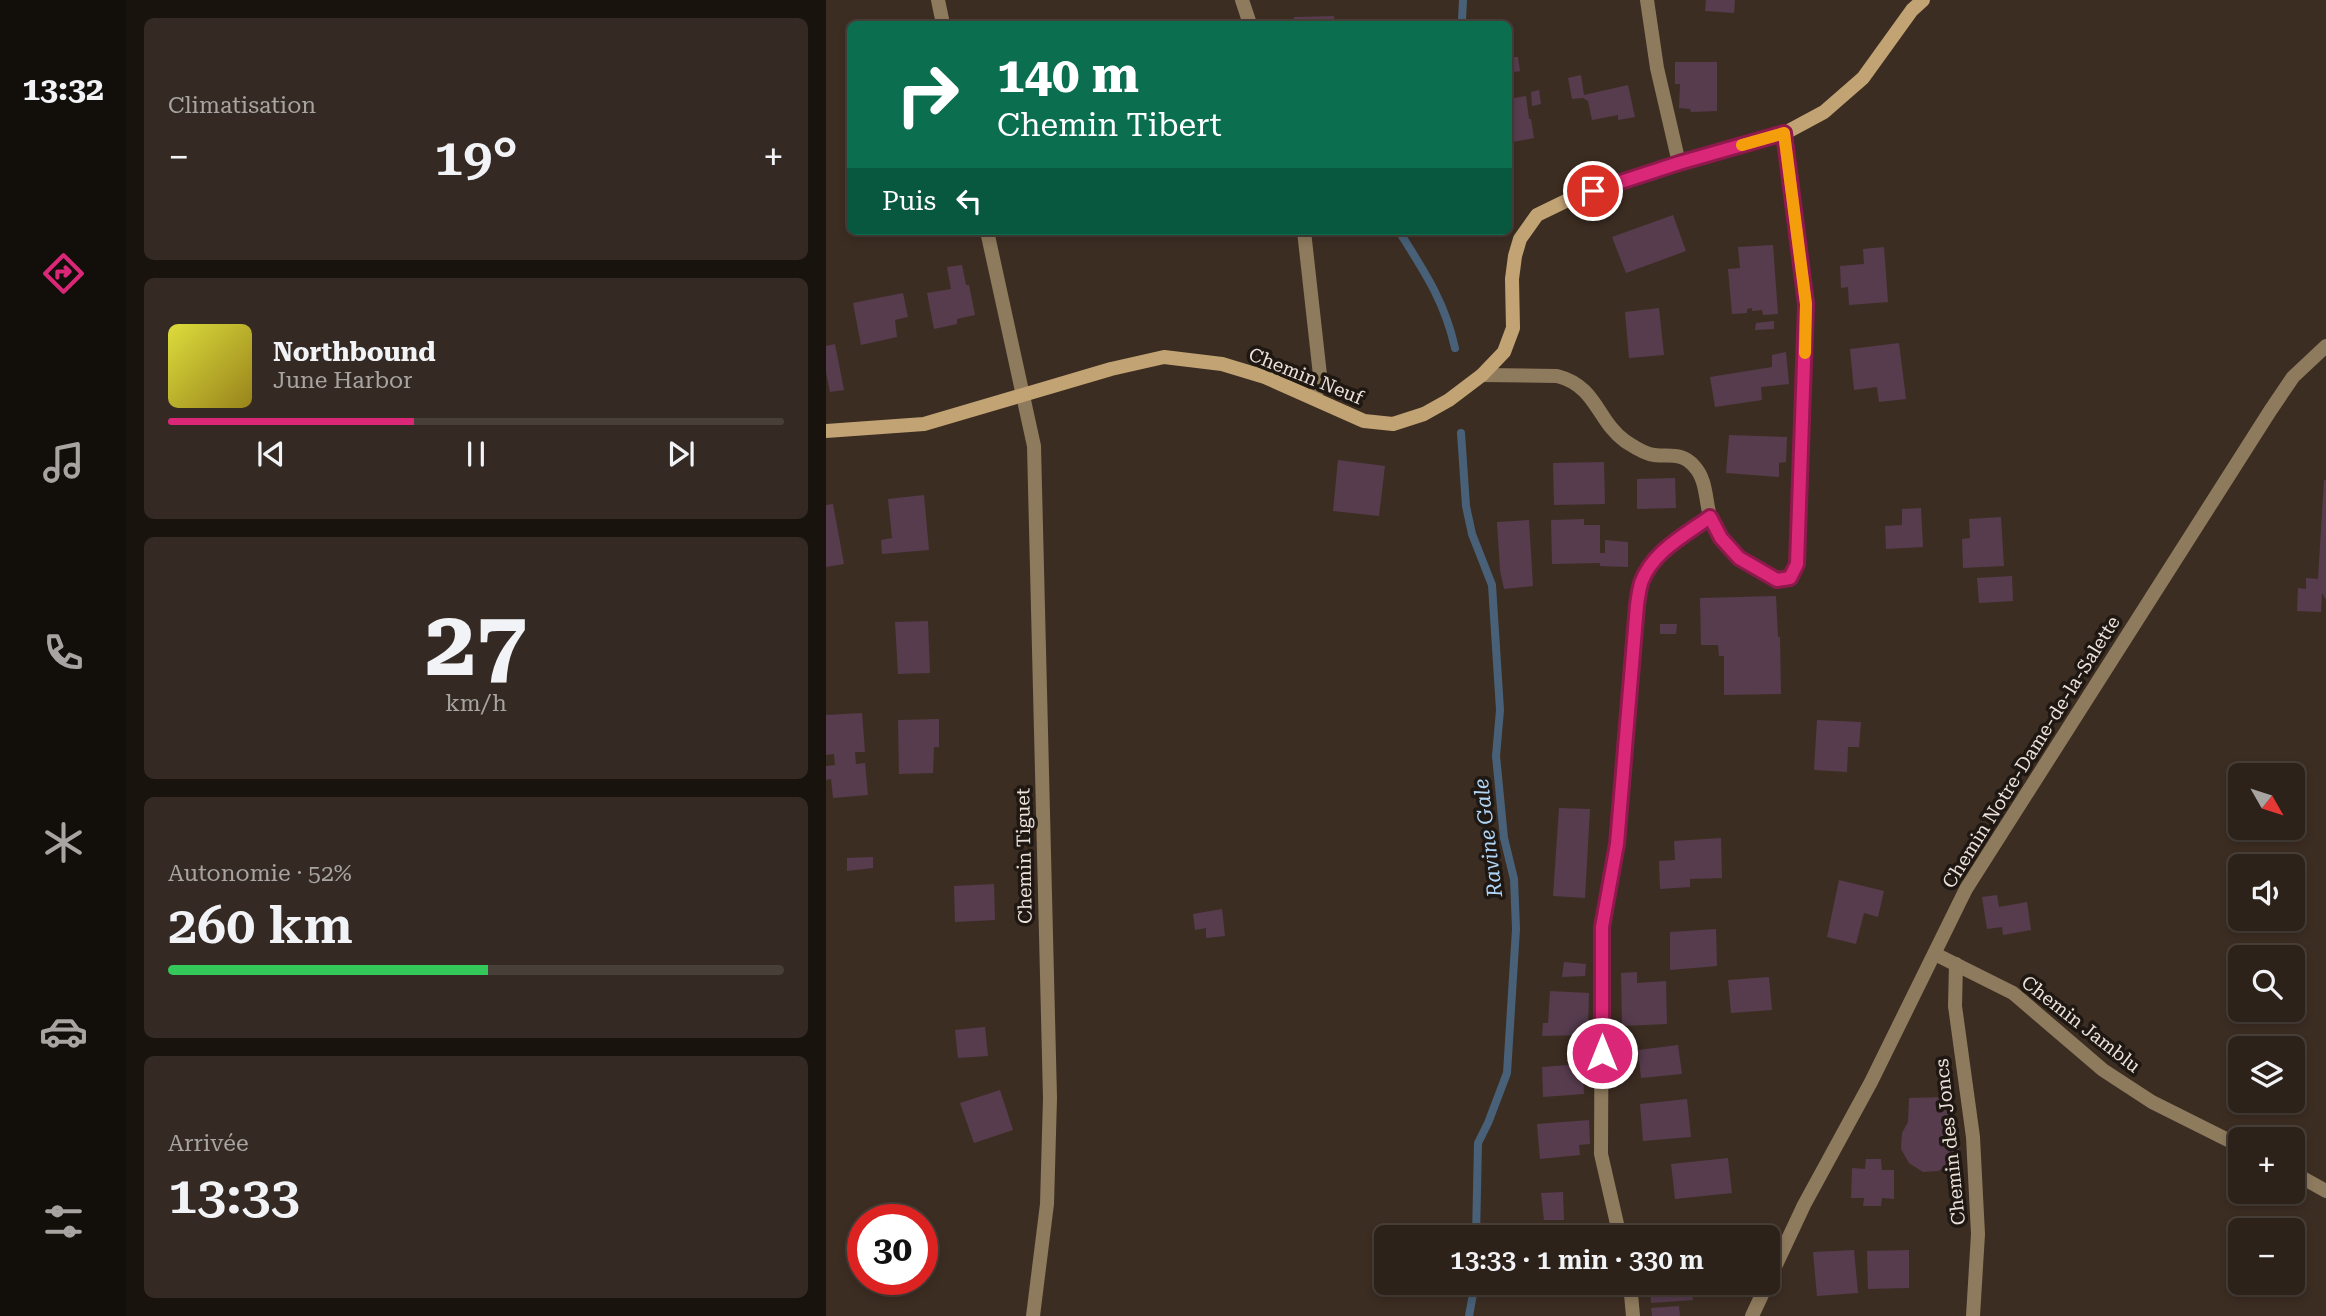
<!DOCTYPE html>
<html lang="fr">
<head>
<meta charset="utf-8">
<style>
  :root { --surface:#2d221a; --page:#352a23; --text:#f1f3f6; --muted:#a7a4a2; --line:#483f39; --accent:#db2777 }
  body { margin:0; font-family:"Roboto Serif",serif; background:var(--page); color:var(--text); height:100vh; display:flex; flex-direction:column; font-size:26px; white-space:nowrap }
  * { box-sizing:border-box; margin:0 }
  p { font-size:23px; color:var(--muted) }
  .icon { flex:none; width:38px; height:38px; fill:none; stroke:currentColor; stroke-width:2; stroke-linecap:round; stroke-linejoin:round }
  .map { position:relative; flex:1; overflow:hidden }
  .side { display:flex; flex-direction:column; gap:18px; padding:18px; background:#19130e; width:700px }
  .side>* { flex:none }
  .guide { position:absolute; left:21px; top:21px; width:665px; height:214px; border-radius:10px; box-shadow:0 4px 10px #0003,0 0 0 2px var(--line); background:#0b6e4f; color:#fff; overflow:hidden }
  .needle { width:46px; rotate:129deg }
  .tools { position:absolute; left:1402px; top:763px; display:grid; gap:14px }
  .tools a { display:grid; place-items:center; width:77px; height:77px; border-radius:10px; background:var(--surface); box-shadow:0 4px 10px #0003,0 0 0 2px var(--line); font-size:35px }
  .speed { position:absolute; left:21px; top:1204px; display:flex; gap:14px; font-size:35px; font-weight:700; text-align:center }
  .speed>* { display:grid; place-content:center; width:91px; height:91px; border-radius:50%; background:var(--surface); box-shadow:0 4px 10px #0003,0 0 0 2px var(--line); line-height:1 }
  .speed .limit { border:10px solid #d22; background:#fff; color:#111 }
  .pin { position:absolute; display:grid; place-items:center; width:60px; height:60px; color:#fff; margin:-30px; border:4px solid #fff; border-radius:50%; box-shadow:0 2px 7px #0007 }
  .me { position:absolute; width:77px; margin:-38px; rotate:0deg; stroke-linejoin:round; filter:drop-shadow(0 0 5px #0008) }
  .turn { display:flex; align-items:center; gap:24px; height:147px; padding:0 35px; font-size:32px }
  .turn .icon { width:91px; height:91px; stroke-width:2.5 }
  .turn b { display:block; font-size:49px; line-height:60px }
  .then { display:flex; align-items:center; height:66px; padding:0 35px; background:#0003; gap:14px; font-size:26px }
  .big { font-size:52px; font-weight:600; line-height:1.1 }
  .side .tile { flex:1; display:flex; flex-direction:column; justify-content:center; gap:10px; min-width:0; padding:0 24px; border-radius:10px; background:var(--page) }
  .side .dial { align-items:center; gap:0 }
  .dial b { font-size:91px; line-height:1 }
  .song { display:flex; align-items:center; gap:21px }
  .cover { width:84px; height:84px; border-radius:10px; background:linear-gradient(135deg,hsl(60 70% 55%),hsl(50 70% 35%)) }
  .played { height:7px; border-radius:4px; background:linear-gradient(90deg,var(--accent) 40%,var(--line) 40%) }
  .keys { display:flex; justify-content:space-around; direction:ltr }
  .heat { display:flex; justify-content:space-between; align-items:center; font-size:38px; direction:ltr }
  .charge { height:10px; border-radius:5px; background:linear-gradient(90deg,#34c759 52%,var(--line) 0) }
  .trip { position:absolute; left:548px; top:1225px; width:406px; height:70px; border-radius:10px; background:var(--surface); box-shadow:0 4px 10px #0003,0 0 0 2px var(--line); font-weight:600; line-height:70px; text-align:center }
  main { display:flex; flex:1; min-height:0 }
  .tab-bar { display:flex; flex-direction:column; width:126px; justify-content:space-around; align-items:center; background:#120e0a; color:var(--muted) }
  .tab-bar .icon { width:49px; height:49px }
  .tab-bar .on { color:var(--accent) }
  .tab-bar b { font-size:32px; color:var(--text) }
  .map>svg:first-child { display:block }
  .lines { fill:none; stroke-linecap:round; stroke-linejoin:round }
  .stream { stroke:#486178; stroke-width:8 }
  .building { fill:#573c4e }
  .minor { stroke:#8e7a5d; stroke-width:14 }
  .tertiary { stroke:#8e7a5d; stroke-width:14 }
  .secondary { stroke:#c2a374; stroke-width:14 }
  .route-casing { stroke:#8e194d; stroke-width:18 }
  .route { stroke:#db2777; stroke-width:12 }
  .slow { stroke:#f59e0b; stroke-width:12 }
  .labels { text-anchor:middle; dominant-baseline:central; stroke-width:7; stroke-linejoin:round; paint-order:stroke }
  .street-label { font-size:19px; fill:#ece2db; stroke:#1e1712 }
  .water-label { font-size:21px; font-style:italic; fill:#b0d6f8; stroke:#1e1712 }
</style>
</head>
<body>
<main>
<nav class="tab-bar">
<b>13:32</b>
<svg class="icon on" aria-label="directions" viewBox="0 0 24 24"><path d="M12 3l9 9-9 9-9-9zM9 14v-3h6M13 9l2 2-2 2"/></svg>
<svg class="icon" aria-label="music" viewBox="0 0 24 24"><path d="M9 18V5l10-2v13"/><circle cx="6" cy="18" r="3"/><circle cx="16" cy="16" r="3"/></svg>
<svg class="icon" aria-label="phone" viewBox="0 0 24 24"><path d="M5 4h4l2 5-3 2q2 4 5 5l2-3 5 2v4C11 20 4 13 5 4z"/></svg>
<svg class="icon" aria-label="climate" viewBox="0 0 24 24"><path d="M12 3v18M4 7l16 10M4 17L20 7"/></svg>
<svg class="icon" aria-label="car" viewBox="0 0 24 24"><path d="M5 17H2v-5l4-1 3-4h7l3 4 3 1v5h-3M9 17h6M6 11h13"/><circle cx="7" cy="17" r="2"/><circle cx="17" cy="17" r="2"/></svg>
<svg class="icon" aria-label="filters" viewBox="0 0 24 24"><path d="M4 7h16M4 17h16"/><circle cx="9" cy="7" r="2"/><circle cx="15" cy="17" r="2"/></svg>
</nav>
<section class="side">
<div class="tile"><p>Climatisation</p>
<div class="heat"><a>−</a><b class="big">19°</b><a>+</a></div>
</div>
<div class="tile">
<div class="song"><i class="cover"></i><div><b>Northbound</b><p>June Harbor</p></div></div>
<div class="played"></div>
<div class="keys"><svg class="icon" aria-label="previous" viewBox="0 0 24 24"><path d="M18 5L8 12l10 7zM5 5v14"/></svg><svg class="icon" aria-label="pause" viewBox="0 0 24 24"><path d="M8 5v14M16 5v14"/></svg><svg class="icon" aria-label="next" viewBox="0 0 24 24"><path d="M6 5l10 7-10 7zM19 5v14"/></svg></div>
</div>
<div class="tile dial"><b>27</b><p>km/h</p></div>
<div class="tile"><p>Autonomie · 52%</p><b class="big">260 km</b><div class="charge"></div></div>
<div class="tile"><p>Arrivée</p><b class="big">13:33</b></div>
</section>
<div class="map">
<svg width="1500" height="1316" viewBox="0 0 1500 1316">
  <rect width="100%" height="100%" fill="#3c2d22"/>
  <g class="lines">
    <g class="stream">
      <path d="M633 24 636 20 637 0"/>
      <path d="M575 231 576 236C600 274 619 303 629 348"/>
      <path d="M635 433 640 506 646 534 666 585 674 710 670 756 678 838 688 879 690 929 681 1073 662 1123 652 1143 650 1237"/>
      <path d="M643 1316 649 1283"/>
    </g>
  </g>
  <g class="building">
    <path d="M880 0H909L908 13 879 11Z"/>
    <path d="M508 16 509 24H468V17Z"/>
    <path d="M687 57H692L694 71 682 73V58Z"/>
    <path d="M849 62H891V111L865 112 864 109 853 108 854 84H849Z"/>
    <path d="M755 75 758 95 802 85 809 117 792 120V115L766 120 762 101 757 98 746 99 742 78Z"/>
    <path d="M713 90 715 104 706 106 705 92Z"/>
    <path d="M700 96 703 119H705L708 138 682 143V99Z"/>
    <path d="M847 215 860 251 800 273 786 237Z"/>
    <path d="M947 245 952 314 937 315 936 310 926 311V308L921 309V313L906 314 902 269 914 268 912 247Z"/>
    <path d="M1058 247 1062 302 1023 305 1022 287 1015 288 1014 266 1038 264 1037 249Z"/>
    <path d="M136 265 140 285H143L149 315 131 319V324L108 329 101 293 125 289 121 267Z"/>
    <path d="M77 293 82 317 69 320 71 337 35 345 27 303Z"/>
    <path d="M833 308 838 355 803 358 799 312Z"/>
    <path d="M948 321V329L929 330 930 323Z"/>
    <path d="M1073 343 1080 399 1053 402 1051 387 1028 390 1024 349Z"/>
    <path d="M9 344 18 390 4 392 0 372V346Z"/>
    <path d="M960 352 963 384 935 387 936 400 889 407 884 377 946 367V355Z"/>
    <path d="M903 435 961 437 960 462 953 463V477L900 473Z"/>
    <path d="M512 460 559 466 553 516 507 511Z"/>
    <path d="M778 462 779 504 728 505 727 463Z"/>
    <path d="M849 478 850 508 811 509V479Z"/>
    <path d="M1498 480H1500V600L1496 593 1495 612 1471 611 1472 588 1480 589V578L1492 579Z"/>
    <path d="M98 495 103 550 56 554 55 540 66 538 62 499Z"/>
    <path d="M7 504 18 564 0 567V505Z"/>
    <path d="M1095 508 1097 547 1060 549 1059 526 1076 525V509Z"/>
    <path d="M1175 517 1178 566 1137 568 1136 539 1144 538 1143 519Z"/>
    <path d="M758 519V525H774V553H779V540L802 542V567L774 566V563L726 564 725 520Z"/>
    <path d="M703 520 707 586 678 589 674 570 671 522Z"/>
    <path d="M1186 576 1187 601 1153 603 1151 578Z"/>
    <path d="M950 596 952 637H954L955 694 898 695V656H893L892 645H875L874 598Z"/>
    <path d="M102 621 104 673 72 674 69 622Z"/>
    <path d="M834 624H851L850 634H834Z"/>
    <path d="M36 713 39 752H29L30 764 39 763 42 795 7 798 5 779 0 780V766L9 765 8 754 0 755V715Z"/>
    <path d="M113 719V747H108L107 773 73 774 72 720Z"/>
    <path d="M991 720 1035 722 1033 747H1022L1021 772 988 770Z"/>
    <path d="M733 808 764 809 759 898 727 896Z"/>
    <path d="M895 838 896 878 864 879V887L834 889 833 861 849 860 848 841Z"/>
    <path d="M47 857V868L21 871V858Z"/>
    <path d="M1013 880 1058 891 1052 917 1038 913 1030 944 1001 937Z"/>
    <path d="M168 884 169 920 129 922 128 886Z"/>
    <path d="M1171 895 1173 907 1201 902 1205 930 1177 935 1176 927 1161 929 1156 897Z"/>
    <path d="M396 909 399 936 380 938V928L369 930 367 914Z"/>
    <path d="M890 929 891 966 844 970V932Z"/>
    <path d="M738 962 760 964 759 976 736 977Z"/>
    <path d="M811 972V983L840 981 841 1024 796 1026 795 973Z"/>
    <path d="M943 977 946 1010 905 1013 902 980Z"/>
    <path d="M724 991 763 993 762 1025 757 1026V1035L716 1036 717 1023H722Z"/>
    <path d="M159 1027 162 1056 132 1058 129 1030Z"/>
    <path d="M852 1045 856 1074 815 1078 812 1050Z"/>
    <path d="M756 1064 758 1094 717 1097 716 1067Z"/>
    <path d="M174 1090 187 1130 148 1143 134 1103Z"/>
    <path d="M1123 1097V1121L1130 1128 1133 1136V1151L1131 1156 1118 1168 1112 1171 1097 1172 1083 1163 1075 1149 1076 1133 1082 1122 1083 1098Z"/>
    <path d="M861 1099 865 1137 817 1141 814 1104Z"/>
    <path d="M763 1120 764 1144 753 1145 754 1155 714 1159 711 1124Z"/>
    <path d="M902 1158 906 1193 849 1199 845 1164Z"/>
    <path d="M1040 1159H1055L1056 1170H1068V1199L1056 1198 1055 1206H1037L1038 1198H1025L1026 1168 1039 1169Z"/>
    <path d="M737 1192 738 1220H718L715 1193Z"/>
    <path d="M868 1223 869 1237H832L830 1226Z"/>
    <path d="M1028 1250 1032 1293 991 1296 987 1252Z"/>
    <path d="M1083 1250V1288L1042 1289 1041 1251Z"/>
    <path d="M824 1283H865L867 1300 825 1303Z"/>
    <path d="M853 1306 854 1316H826L825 1308Z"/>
  </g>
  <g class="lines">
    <g class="minor">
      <path d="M112 0 117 24"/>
      <path d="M416 0 424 24"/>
      <path d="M821 0 831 68 853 163"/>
      <path d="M161 231 208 446 224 1098 221 1204 207 1316"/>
      <path d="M478 231 495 384 487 398"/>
      <path d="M656 375 731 376C771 386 771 421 799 441 807 446 818 454 828 455 844 457 856 452 868 466 881 480 879 499 884 516 891 540 909 556 930 567 942 574 950 580 964 578L971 564 980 304 959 133"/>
      <path d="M1109 954 1187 993 1277 1070 1326 1102 1414 1146"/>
      <path d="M1130 964 1129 1006 1147 1137 1152 1234 1147 1316"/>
      <path d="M1466 1172 1500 1191"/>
      <path d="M794 1237 775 1154 776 927 791 844 811 605C812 598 813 590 815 583 826 552 859 535 884 517"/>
      <path d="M804 1283 807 1316"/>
    </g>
    <path class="tertiary" d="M926 1316 978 1205 1045 1082 1140 889 1444 411 1467 377 1500 346"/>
    <path class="secondary" d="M0 431 98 424 285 369 338 357 396 364 439 377 538 421 567 424 598 414 623 400 656 375 678 352 687 328 686 279 689 256 694 239 711 215 746 198 853 163 959 133 998 112 1037 78 1086 10 1097 0"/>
  </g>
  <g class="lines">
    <defs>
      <path id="route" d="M767 191 853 163 958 133 980 304 971 564 964 578 951 580 913 558 895 538 884 517C859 535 826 552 815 583 813 590 812 598 811 605L791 844 776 927V1053"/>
    </defs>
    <use href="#route" class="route-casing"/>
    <use href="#route" class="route"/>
    <path class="slow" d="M916 145 958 133 980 304 979 353"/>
  </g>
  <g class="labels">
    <g class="street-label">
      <text transform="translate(480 376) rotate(22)">Chemin Neuf</text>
      <text transform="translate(1205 752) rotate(-58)">Chemin Notre-Dame-de-la-Salette</text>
      <text transform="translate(198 856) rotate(-91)">Chemin Tiguet</text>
      <text transform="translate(1255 1024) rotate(38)">Chemin Jamblu</text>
      <text transform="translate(1124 1142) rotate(-96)">Chemin des Joncs</text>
    </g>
    <g class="water-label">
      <text transform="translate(662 838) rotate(-97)">Ravine Gale</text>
    </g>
  </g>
</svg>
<div class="tools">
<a><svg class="needle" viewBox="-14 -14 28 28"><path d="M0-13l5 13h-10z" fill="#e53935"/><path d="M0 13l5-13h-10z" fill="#a7a4a2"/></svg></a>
<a><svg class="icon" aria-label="sound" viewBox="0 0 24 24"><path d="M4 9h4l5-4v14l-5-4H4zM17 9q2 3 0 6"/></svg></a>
<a><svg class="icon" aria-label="search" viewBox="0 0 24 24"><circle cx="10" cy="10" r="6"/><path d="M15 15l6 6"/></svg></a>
<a><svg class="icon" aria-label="layers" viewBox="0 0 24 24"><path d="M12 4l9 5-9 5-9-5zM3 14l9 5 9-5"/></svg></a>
<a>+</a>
<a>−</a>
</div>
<div class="speed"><div class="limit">30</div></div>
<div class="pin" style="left:767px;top:191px;background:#d93025"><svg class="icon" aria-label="arrive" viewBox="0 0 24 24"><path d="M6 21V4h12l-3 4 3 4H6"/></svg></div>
<svg class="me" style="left:776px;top:1053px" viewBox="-20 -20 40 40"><circle r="17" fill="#db2777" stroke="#fff" stroke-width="3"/><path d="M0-11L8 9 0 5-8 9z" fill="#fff"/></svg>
<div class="trip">13:33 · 1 min · 330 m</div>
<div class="guide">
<div class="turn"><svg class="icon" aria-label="right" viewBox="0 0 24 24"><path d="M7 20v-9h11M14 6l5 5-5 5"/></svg><div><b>140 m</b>Chemin Tibert</div></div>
<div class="then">Puis<svg class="icon" aria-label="left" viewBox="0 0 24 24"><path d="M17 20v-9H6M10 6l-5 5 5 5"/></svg></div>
</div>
</div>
</main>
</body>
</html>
